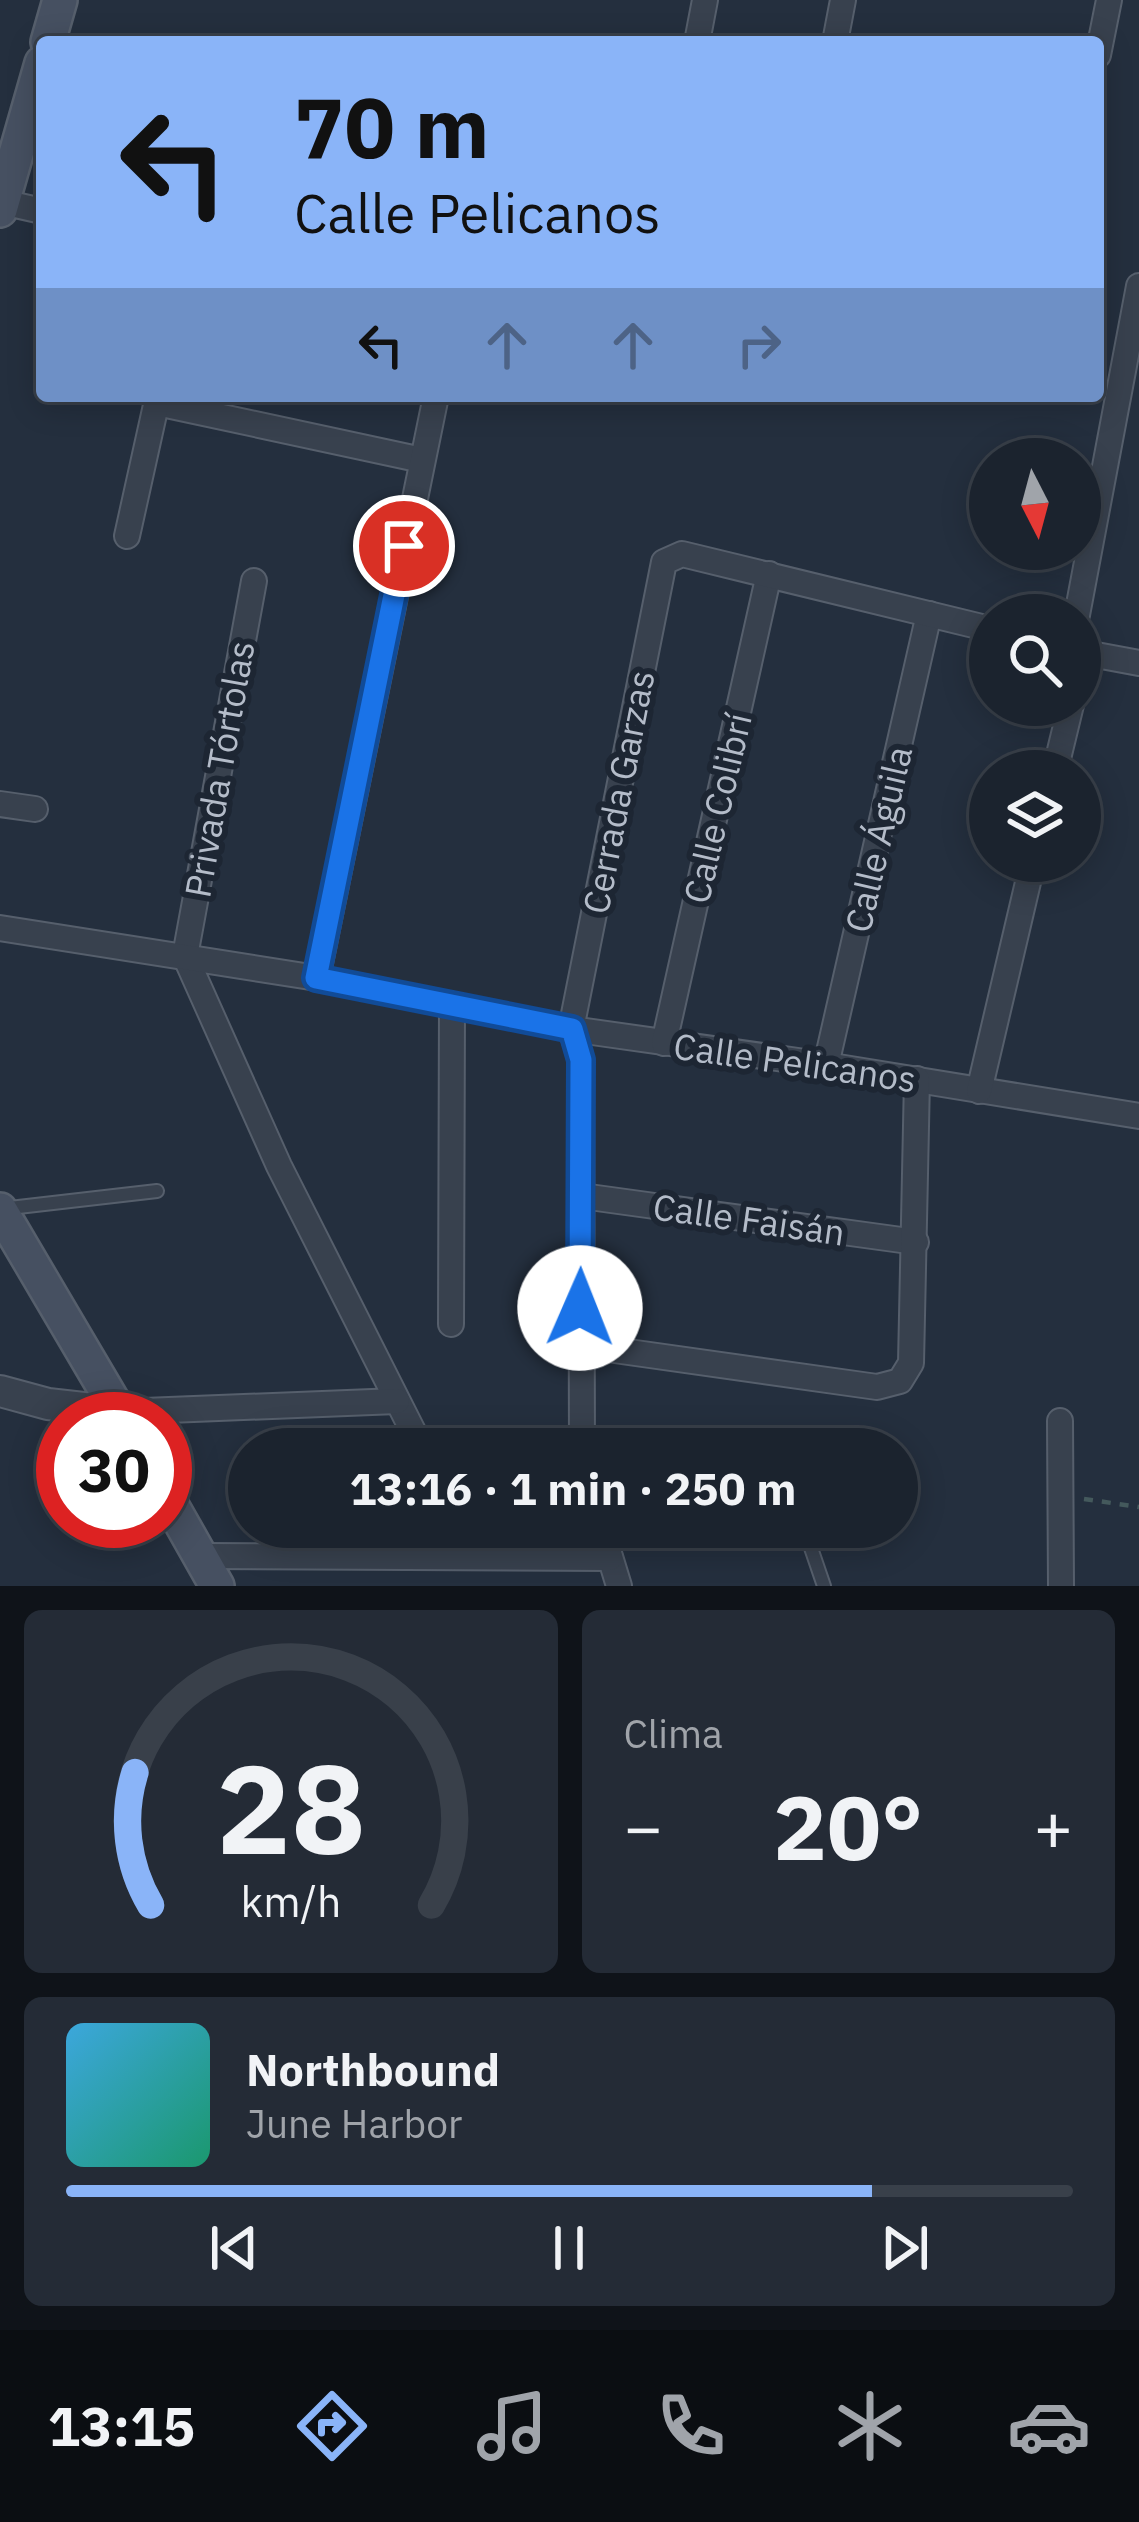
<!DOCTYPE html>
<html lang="es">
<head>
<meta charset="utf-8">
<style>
  :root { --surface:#1b232e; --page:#242b36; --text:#f1f3f6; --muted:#a0a4aa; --line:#39404a; --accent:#8ab4f8 }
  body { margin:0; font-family:"IBM Plex Sans",sans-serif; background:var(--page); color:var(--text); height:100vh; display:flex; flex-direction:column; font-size:45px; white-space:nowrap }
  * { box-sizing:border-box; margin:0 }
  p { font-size:39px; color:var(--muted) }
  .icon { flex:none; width:66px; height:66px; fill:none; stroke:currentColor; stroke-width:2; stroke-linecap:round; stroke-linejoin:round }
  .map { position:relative; height:1586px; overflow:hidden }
  .sheet { display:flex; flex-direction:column; gap:24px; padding:24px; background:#0f1319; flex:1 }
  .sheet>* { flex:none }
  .hud { position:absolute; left:36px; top:36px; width:1068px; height:366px; border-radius:12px; box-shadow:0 6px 30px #0003,0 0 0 3px var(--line); background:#8ab4f8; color:#111; overflow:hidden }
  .needle { width:78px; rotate:174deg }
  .fabs { position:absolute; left:969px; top:438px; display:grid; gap:24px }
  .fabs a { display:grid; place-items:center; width:132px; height:132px; border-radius:50%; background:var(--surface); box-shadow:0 6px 30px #0003,0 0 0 3px var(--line); font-size:60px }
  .speed { position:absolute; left:36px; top:1392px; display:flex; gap:24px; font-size:60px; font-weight:700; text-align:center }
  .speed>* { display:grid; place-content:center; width:156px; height:156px; border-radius:50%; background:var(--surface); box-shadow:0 6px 30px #0003,0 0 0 3px var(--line); line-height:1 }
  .speed .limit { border:18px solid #d22; background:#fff; color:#111 }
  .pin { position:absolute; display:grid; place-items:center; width:102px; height:102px; color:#fff; margin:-51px; border:6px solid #fff; border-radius:50%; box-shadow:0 3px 12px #0007 }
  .me { position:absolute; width:132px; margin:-66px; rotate:1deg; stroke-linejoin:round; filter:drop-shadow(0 0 9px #0008) }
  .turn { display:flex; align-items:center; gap:42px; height:252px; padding:0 60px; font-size:54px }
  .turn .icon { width:156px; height:156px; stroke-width:2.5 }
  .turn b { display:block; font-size:84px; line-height:102px }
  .lanes { display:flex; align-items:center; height:114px; padding:0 60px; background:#0003; justify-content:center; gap:60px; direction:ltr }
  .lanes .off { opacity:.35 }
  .big { font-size:90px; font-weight:800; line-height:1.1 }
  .sheet .card { flex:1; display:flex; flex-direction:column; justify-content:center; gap:18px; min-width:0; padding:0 42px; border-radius:18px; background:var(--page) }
  .sheet .dial { align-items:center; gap:0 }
  .dial svg { height:312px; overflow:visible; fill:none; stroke:var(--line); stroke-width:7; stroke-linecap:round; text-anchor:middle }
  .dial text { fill:var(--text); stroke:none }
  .song { display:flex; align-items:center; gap:36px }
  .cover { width:144px; height:144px; border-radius:18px; background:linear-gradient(135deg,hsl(200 70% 55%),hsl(160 70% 35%)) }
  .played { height:12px; border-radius:6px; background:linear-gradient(90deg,var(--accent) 80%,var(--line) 80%) }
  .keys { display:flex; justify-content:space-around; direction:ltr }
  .heat { display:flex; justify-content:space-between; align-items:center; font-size:66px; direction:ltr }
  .sheet .tiles { flex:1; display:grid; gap:24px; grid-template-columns:1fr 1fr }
  .card:last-child { grid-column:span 2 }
  .trip { position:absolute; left:228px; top:1428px; width:690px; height:120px; border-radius:60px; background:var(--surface); box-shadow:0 6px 30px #0003,0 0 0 3px var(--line); font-weight:800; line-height:120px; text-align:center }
  .menu { display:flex; height:192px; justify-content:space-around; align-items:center; background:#0b0e12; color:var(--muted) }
  .menu .icon { width:84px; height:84px }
  .menu .on { color:var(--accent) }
  .menu b { font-size:54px; color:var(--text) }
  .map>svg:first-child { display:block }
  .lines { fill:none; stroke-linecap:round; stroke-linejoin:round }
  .service-casing { stroke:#565f6c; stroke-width:16 }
  .minor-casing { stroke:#565f6c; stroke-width:28 }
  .tertiary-casing { stroke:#565f6c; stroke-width:34 }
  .secondary-casing { stroke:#565f6c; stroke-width:38 }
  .path { stroke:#44595c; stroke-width:4.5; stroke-dasharray:9 9; stroke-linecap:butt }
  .service { stroke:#38414e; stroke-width:12 }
  .minor { stroke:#38414e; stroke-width:24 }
  .tertiary { stroke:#38414e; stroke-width:30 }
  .secondary { stroke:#465061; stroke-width:33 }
  .route-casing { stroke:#114b97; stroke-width:30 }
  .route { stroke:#1a73e8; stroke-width:21 }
  .labels { text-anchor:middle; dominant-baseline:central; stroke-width:12; stroke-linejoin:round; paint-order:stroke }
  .street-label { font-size:36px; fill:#b4bcc9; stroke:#1d2633 }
</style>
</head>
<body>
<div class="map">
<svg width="1139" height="1586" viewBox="0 0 1139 1586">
  <rect width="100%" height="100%" fill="#242f3e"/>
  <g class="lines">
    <defs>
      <g id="service">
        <path d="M1 1209 157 1191"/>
        <path d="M810 1545 824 1586"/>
      </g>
      <g id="minor">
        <path d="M697 42 705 0"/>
        <path d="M835 42 843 0"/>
        <path d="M1098 55 1109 0"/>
        <path d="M2 202 42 211"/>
        <path d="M157 403 422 460"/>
        <path d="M127 536 158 396"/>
        <path d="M254 581 185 956 279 1166 422 1449"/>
        <path d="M1077 615 1139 286"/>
        <path d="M1080 652 1139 663"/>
        <path d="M1055 771 1071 705"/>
        <path d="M0 804 35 809"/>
        <path d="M0 928 317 978 571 1029 826 1065 1139 1116"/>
        <path d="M317 978 436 396"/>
        <path d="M664 1043 769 574"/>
        <path d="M826 1065 929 614"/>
        <path d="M979 1091 1033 861"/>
        <path d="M582 1196 916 1242"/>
        <path d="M451 1324 452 1006"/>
        <path d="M579 1345 877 1387 900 1381 911 1363 917 1079"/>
        <path d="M119 1412 397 1401"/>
        <path d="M1060 1421 1061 1586"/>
        <path d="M582 1449 581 1060 571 1029 664 562 682 554 990 629"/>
        <path d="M601 1527 619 1586"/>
        <path d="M199 1556 610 1558"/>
      </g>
      <path id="tertiary" d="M0 1391 48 1404 119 1412"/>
      <g id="secondary">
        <path d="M48 42 60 0"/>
        <path d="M0 210 42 63"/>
        <path d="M0 1210 123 1419"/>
        <path d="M165 1494 217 1586"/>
      </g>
    </defs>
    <use href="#service" class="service-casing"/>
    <use href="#minor" class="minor-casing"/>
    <use href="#tertiary" class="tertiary-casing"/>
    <use href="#secondary" class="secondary-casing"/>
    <path class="path" d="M1084 1499 1139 1507"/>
    <use href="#service" class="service"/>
    <use href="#minor" class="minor"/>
    <use href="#tertiary" class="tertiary"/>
    <use href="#secondary" class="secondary"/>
  </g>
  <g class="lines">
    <defs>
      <path id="route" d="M404 546 316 978 572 1029 581 1060 580 1308"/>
    </defs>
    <use href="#route" class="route-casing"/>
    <use href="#route" class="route"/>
  </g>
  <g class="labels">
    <g class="street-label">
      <text transform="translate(219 769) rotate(-80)">Privada Tórtolas</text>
      <text transform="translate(618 792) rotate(-79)">Cerrada Garzas</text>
      <text transform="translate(717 808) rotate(-77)">Calle Colibrí</text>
      <text transform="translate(878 839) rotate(-77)">Calle Águila</text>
      <text transform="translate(795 1062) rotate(8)">Calle Pelicanos</text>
      <text transform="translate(749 1219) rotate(8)">Calle Faisán</text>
    </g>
  </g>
</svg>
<div class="fabs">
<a><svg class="needle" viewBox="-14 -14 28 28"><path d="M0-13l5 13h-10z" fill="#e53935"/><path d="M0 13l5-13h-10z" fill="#a0a4aa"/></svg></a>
<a><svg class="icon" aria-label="search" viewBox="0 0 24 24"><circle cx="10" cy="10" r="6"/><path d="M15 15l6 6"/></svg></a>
<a><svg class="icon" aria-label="layers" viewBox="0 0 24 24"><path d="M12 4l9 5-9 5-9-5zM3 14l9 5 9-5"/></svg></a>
</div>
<div class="speed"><div class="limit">30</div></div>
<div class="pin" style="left:404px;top:546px;background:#d93025"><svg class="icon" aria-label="arrive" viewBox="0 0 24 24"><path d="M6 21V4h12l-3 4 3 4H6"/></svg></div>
<svg class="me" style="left:580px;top:1308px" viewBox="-20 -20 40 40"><circle r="19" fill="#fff"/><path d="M0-13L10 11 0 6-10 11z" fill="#1a73e8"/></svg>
<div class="trip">13:16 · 1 min · 250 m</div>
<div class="hud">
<div class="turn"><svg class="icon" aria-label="left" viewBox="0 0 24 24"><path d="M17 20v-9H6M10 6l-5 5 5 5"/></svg><div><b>70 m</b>Calle Pelicanos</div></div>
<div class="lanes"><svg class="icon" aria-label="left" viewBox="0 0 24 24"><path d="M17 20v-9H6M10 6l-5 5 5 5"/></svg><svg class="icon off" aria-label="ahead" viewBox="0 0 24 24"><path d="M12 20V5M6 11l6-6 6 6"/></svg><svg class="icon off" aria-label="ahead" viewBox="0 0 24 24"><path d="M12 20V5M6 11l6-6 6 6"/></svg><svg class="icon off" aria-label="right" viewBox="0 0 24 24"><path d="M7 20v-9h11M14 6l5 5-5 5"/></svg></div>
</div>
</div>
<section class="sheet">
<div class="tiles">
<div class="card dial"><svg viewBox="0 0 100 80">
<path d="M14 69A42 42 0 1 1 86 69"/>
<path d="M14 69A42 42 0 0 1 10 35" stroke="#8ab4f8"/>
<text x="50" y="56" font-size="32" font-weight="700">28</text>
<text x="50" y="72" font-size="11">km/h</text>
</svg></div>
<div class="card"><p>Clima</p>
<div class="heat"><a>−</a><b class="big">20°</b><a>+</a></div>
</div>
<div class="card">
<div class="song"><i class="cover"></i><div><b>Northbound</b><p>June Harbor</p></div></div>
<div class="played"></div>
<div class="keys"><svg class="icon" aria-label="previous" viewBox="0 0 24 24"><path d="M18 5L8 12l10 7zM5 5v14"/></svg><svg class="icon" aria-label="pause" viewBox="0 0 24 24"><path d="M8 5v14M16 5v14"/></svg><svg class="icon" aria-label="next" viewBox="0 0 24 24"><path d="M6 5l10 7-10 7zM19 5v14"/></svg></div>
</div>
</div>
</section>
<nav class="menu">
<b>13:15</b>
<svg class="icon on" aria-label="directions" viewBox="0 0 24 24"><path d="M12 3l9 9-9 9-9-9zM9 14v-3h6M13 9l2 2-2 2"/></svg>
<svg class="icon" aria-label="music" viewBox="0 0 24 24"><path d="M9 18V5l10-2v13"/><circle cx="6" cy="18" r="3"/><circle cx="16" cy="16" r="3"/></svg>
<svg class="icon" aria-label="phone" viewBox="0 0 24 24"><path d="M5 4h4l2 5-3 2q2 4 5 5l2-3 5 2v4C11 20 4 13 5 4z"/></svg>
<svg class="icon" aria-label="climate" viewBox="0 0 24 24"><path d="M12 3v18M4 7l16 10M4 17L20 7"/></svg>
<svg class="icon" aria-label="car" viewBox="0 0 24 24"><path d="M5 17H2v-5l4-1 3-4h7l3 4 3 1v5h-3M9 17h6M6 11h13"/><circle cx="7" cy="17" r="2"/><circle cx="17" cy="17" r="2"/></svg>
</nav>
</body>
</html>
